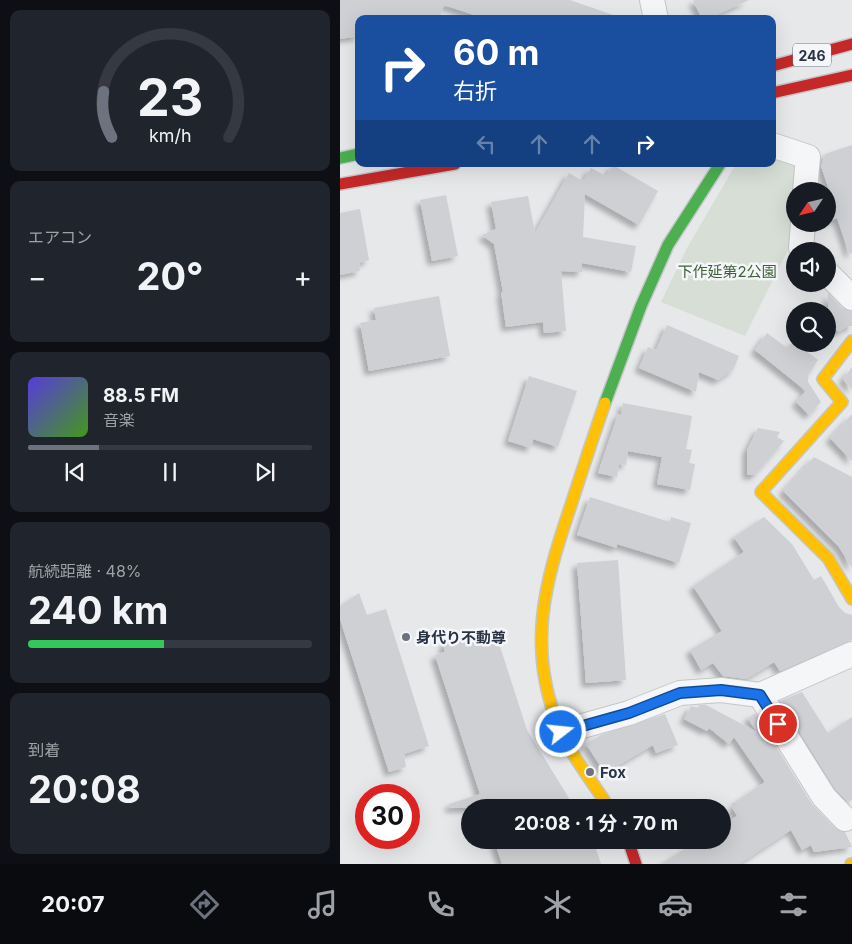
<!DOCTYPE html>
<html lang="ja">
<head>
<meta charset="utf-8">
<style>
  :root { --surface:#171b24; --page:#20242c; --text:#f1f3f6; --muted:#9ea1a6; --line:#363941; --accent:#6c737f }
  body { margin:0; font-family:Inter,"Noto Sans JP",sans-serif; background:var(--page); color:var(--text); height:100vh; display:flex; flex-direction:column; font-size:19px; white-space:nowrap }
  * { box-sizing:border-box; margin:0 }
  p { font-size:16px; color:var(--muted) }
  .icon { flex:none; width:28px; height:28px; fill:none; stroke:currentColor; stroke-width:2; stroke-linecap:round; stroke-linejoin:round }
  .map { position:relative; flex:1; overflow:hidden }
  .side { display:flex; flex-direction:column; gap:10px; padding:10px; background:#0d0f14; width:340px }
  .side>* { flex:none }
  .guide { position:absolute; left:15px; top:15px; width:421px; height:152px; border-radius:10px; box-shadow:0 5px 20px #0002; background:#1a4fa0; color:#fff; overflow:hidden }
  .needle { width:32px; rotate:235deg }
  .buttons { position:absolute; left:446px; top:182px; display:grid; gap:10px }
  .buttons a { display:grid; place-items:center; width:50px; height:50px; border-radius:50%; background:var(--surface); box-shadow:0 5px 20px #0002; font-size:25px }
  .speed { position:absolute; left:15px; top:784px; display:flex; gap:10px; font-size:25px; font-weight:700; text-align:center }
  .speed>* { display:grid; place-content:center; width:65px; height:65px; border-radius:50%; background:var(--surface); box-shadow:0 5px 20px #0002; line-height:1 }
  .speed .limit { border:8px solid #d22; background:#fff; color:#111 }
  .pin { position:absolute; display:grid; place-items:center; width:42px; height:42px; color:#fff; margin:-21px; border:2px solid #fff; border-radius:50%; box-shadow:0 1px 5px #0007 }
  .me { position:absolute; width:55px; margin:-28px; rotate:74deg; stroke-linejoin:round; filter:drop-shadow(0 0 4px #0008) }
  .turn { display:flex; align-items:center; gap:18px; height:105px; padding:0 15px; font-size:22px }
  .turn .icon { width:65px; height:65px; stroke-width:2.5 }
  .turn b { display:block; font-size:35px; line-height:42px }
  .lanes { display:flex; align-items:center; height:48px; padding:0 15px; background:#0003; justify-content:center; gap:25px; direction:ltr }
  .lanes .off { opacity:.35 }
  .big { font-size:38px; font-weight:700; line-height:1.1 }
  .side .card { flex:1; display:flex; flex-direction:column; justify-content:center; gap:8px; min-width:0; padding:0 18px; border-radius:10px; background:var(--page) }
  .side .dial { align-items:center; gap:0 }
  .dial svg { height:130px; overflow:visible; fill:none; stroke:var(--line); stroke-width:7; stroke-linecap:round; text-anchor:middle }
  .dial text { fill:var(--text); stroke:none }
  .song { display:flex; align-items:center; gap:15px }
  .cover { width:60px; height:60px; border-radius:8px; background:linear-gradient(135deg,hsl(250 70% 55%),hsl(100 70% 35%)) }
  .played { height:5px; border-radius:2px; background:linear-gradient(90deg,var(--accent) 25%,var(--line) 25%) }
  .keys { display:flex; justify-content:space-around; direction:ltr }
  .heat { display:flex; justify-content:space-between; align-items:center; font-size:28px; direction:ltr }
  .charge { height:8px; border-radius:4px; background:linear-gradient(90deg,#34c759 48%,var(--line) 0) }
  .trip { position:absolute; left:121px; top:799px; width:270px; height:50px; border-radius:25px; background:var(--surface); box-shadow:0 5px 20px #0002; font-weight:700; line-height:50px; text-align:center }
  .menu { display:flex; height:80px; justify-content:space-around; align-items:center; background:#090b0e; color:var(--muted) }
  .menu .icon { width:35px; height:35px }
  .menu .on { color:var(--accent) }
  .menu b { font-size:22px; color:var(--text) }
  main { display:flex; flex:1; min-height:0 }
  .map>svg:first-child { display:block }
  .park { fill:#d6ded6 }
  .building { fill:#ced0d3; filter:url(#shadow) }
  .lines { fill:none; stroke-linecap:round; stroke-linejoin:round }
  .street-casing { stroke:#c4c6c8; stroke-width:26 }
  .fast-casing { stroke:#c4c6c8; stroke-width:14 }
  .slow-casing { stroke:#c4c6c8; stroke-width:14 }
  .jam-casing { stroke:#c4c6c8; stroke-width:14 }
  .street { stroke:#f5f6f7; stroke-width:24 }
  .fast { stroke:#4caf50; stroke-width:11 }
  .slow { stroke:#ffc107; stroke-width:11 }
  .jam { stroke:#c62828; stroke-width:11 }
  .route-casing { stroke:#114b97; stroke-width:12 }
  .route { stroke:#1a73e8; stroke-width:9 }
  .poi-dot { fill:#6c737f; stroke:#f4f6f9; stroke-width:2 }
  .labels { text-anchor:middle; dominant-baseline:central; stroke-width:5; stroke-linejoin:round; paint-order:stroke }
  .shield { fill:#f4f6f9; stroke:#676e7b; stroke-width:1 }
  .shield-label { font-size:14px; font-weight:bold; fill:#2b3445 }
  .park-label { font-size:15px; fill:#3f6138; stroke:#f4f6f9 }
  .poi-label { font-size:15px; font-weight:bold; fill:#2b3445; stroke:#f4f6f9; text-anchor:start }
</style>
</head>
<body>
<main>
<section class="side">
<div class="card dial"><svg viewBox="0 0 100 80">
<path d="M14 69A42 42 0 1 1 86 69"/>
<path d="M14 69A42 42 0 0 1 9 41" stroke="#6c737f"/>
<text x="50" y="56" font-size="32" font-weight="700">23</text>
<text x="50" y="72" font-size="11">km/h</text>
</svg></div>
<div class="card"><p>エアコン</p>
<div class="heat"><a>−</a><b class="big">20°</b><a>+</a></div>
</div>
<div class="card">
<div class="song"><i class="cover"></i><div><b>88.5 FM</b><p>音楽</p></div></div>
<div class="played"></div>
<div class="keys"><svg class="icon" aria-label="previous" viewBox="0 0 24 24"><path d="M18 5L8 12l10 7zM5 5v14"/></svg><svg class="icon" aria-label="pause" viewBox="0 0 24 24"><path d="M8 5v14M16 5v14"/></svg><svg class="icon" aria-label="next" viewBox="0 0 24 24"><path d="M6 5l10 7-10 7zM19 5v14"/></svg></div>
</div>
<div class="card"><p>航続距離 · 48%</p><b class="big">240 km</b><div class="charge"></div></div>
<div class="card"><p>到着</p><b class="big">20:08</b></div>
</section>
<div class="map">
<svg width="512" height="864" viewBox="0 0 512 864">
  <defs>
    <filter id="shadow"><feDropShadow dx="-4.5" dy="4.5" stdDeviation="2.5" flood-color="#0004"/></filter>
  </defs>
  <rect width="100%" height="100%" fill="#e6e8ea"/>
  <path class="park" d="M433 157 454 163 460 171 455 191 452 242 405 336 321 302 347 248 396 164H432Z"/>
  <g class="building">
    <path d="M0 0H230L276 16V19H146L104 5 99 19H19V36L0 39Z"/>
    <path d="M353 0H409L368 19H362Z"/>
    <path d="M512 145V253H509L497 218 488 221V201L492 199 481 166 485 154Z"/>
    <path d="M273 165 318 191 299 225 245 194 243 237 296 246 291 272 242 263V272L221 271 226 331 204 333 203 322 166 327 161 292H163L154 244 142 235 156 229 151 202 188 196 195 233 229 173 243 181 251 168 266 176Z"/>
    <path d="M106 195 118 256 92 261 80 200Z"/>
    <path d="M20 209 29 260 19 263 20 271 0 275V213Z"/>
    <path d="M488 293 503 308 512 311V326L506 327 499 332 488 322Z"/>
    <path d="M99 296 110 356 29 371 20 323 36 320 34 308Z"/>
    <path d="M327 325 399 356 393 370 378 380 359 372 356 392 299 368 308 347 316 350Z"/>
    <path d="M427 333 447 348 453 341 478 360 468 375V382L481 402 469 415 456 402 466 391 415 350Z"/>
    <path d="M512 367V390L503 379Z"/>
    <path d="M189 376 237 391 218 447 193 439 191 448 168 441Z"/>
    <path d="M283 403 352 416 346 449 352 450 349 463 355 464 350 490 317 484 322 457 288 451 286 465 279 464 277 477 258 473 278 414 281 415Z"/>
    <path d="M512 414V461L490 438Z"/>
    <path d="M418 428 440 432 437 437 444 441 415 475H407V450Z"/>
    <path d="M474 457 512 477V568L499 547 443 491Z"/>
    <path d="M250 497 330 522 331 517 351 523 339 563 277 544V548L237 535Z"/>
    <path d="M424 517 452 544 474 580 481 576 499 607 505 613 512 615V640L440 671 434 662 406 679 383 676 373 663 361 670 350 650 382 631 353 586 404 552 394 537Z"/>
    <path d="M278 560 286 680 246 683 237 563Z"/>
    <path d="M19 593 27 615 46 609 89 746 64 754 66 767 49 772 0 619V606Z"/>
    <path d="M146 630 148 636 156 634 187 730 235 808H109V804L140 794 95 655 105 652 103 643Z"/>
    <path d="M462 692 488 733 512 717V800L508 802 495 789 440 701Z"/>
    <path d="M359 705H366L417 732 408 718 415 713 472 804 495 828 505 832 512 847 474 852 471 845 462 850 451 830 399 864H321L359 840H382V825L397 816 392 807 397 804 395 802 425 782 394 737 389 744 369 728 367 731 344 719 351 706 358 708Z"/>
    <path d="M325 714 338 745 316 753 313 745 265 773 246 744 261 735Z"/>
    <path d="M154 840H253L261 864H162Z"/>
  </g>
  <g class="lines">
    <defs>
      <g id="street">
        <path d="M312 0 316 19"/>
        <path d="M432 145 468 157 465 191"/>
        <path d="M463 224 461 248 464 251"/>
        <path d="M488 274 512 298"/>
        <path d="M420 695 484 797 505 819"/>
        <path d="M221 732 289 713 340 693 381 690 420 695 512 654"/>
      </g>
      <g id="fast">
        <path d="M0 158 19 154"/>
        <path d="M265 403 301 306 328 245 380 164"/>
      </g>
      <g id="slow">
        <path d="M512 341 483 379 502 402 421 492 488 558 512 599"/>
        <path d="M265 403C253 437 242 471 231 505 205 582 186 647 219 727 231 756 253 782 269 808"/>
        <path d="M511 864H512"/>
      </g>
      <g id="jam">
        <path d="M432 66 512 44"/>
        <path d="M432 93 512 75"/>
        <path d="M0 184 115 164"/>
        <path d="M288 840 296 864"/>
      </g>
    </defs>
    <use href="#street" class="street-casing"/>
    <use href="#fast" class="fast-casing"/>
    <use href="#slow" class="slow-casing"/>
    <use href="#jam" class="jam-casing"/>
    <use href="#street" class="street"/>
    <use href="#fast" class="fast"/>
    <use href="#slow" class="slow"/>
    <use href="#jam" class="jam"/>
  </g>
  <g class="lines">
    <defs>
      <path id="route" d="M221 732 289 713 340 693 381 690 420 695 438 724"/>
    </defs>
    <use href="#route" class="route-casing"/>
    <use href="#route" class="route"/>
  </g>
  <g class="poi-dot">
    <circle cx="66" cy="637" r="5"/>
    <circle cx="250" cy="772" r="5"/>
  </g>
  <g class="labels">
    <rect class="shield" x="453" y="43.5" width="38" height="23" rx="4"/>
    <g class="shield-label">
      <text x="472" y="55">246</text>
    </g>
    <g class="park-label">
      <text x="387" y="271">下作延第2公園</text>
    </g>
    <g class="poi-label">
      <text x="76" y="637">身代り不動尊</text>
      <text x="260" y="772">Fox</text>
    </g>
  </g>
</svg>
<div class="buttons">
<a><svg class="needle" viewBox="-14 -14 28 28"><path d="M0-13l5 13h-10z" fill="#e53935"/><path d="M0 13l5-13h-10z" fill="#9ea1a6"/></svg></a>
<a><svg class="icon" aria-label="sound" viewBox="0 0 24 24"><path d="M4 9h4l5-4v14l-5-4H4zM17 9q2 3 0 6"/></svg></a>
<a><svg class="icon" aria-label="search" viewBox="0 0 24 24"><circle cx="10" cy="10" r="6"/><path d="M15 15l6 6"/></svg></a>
</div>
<div class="speed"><div class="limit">30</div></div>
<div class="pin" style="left:438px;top:724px;background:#d93025"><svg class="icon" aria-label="arrive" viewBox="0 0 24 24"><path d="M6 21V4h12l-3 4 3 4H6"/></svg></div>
<svg class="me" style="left:221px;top:732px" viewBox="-20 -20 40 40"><circle r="17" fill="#1a73e8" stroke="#fff" stroke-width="3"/><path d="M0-11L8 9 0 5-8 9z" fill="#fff"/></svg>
<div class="trip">20:08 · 1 分 · 70 m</div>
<div class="guide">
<div class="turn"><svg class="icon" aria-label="right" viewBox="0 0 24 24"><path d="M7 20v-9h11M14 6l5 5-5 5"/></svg><div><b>60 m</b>右折</div></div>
<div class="lanes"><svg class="icon off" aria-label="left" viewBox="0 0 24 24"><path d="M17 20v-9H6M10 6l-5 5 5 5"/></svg><svg class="icon off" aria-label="ahead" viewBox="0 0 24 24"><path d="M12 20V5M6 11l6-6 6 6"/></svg><svg class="icon off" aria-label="ahead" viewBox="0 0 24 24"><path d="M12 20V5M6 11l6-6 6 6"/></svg><svg class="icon" aria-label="right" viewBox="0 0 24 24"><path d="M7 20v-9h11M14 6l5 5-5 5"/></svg></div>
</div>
</div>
</main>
<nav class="menu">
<b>20:07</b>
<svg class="icon on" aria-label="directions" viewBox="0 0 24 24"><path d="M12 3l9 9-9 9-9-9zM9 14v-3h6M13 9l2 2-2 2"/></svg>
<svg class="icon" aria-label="music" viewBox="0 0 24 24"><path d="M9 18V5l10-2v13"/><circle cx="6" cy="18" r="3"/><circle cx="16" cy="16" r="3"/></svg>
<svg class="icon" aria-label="phone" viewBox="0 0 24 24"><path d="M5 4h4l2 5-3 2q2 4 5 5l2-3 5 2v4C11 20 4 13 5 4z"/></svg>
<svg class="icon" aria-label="climate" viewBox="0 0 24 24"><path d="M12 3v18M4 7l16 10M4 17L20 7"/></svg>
<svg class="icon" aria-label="car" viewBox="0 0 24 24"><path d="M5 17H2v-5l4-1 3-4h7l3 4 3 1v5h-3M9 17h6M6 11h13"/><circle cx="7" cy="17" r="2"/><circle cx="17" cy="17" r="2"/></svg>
<svg class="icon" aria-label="filters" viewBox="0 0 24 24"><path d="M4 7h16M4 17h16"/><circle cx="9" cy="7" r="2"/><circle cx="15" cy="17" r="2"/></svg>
</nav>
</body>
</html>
